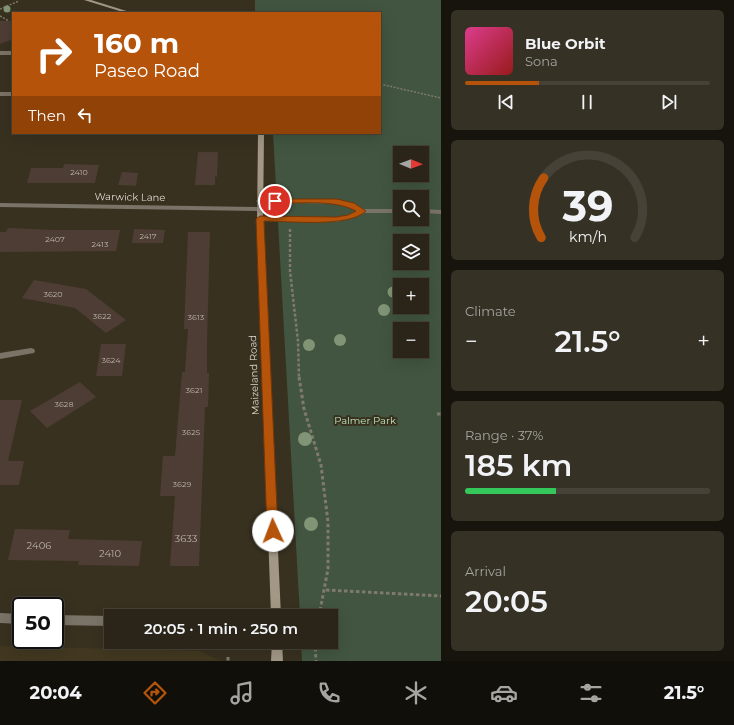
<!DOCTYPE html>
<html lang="en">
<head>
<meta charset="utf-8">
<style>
  :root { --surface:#2a2518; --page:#363125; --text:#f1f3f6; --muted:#a5a5a2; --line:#464237; --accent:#b45309 }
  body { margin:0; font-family:Montserrat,sans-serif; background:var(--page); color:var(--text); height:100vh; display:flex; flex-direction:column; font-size:15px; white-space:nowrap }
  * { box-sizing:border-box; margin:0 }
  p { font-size:13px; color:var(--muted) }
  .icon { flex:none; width:22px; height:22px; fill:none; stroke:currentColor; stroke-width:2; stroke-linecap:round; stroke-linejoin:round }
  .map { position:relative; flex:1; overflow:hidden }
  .sheet { display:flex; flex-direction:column; gap:10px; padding:10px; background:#17140d; width:293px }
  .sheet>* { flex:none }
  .top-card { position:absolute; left:12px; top:12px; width:369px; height:122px; border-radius:0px; box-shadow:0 4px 16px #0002,0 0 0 1px var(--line); background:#b45309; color:#fff; overflow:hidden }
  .needle { width:26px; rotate:91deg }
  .controls { position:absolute; left:393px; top:146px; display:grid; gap:8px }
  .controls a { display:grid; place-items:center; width:36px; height:36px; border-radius:0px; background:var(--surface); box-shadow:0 4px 16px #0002,0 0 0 1px var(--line); font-size:20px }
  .speed { position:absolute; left:12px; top:597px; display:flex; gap:8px; font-size:20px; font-weight:700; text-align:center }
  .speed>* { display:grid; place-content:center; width:52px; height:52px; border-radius:50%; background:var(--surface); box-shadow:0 4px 16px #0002,0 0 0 1px var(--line); line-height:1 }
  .speed .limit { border:2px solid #111; border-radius:6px; background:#fff; color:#111 }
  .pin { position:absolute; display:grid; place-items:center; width:34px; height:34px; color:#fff; margin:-17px; border:2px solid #fff; border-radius:50%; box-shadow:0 1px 4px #0007 }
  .me { position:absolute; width:44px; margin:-22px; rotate:358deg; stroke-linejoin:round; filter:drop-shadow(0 0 3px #0008) }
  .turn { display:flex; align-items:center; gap:14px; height:84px; padding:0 16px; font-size:18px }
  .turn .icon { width:52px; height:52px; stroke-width:2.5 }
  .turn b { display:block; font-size:28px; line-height:34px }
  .then { display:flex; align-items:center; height:38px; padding:0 16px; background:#0003; gap:8px; font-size:15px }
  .big { font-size:30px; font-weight:600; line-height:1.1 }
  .sheet .tile { flex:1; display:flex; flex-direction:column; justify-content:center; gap:6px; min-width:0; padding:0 14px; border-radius:6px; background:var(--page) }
  .sheet .dial { align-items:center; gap:0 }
  .dial svg { height:104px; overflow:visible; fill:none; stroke:var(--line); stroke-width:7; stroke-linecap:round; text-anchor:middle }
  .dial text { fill:var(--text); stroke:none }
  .song { display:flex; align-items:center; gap:12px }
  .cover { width:48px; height:48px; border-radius:6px; background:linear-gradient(135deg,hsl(330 70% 55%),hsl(0 70% 35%)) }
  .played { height:4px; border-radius:2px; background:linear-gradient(90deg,var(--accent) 30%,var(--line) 30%) }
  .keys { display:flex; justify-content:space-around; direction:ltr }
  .heat { display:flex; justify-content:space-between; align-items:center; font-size:22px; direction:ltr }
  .charge { height:6px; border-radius:3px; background:linear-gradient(90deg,#34c759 37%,var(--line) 0) }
  .trip { position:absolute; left:104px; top:609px; width:234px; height:40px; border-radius:0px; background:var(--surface); box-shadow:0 4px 16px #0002,0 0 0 1px var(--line); font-weight:600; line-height:40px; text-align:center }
  .tabs { display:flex; height:64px; justify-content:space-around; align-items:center; background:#110f0a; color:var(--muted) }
  .tabs .icon { width:28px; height:28px }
  .tabs .active { color:var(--accent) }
  .tabs b { font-size:18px; color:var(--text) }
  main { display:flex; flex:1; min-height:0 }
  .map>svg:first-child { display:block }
  .built { fill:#423821 }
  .green { fill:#415540; fill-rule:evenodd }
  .building { fill:#4e3d34 }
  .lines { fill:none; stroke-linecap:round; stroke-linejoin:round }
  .path-far2 { stroke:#807a6c; stroke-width:1.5; stroke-dasharray:2 1.5; stroke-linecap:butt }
  .path-far1 { stroke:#807a6c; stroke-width:2.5; stroke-dasharray:3 2; stroke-linecap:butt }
  .path { stroke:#807a6c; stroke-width:3; stroke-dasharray:3.5 2.5; stroke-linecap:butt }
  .service { fill:#7a7368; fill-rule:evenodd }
  .minor { fill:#7a7368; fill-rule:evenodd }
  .secondary { fill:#a39886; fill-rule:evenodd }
  .tree { fill:#819576 }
  .route { fill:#b45309; stroke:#753606 }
  .labels { text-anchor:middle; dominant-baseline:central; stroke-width:4; stroke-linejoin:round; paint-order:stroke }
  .number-label { font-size:8px; fill:#b8b1a8 }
  .street-label { font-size:10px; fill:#dcd8ce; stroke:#383120 }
  .park-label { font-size:10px; fill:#bde6bc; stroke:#383120 }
  .near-number-label { font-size:10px; fill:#b8b1a8 }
</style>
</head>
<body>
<main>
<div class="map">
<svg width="441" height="661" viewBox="0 0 441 661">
  <rect width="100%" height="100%" fill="#383120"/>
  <path class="built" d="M0 646 200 651 218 660 225 661H0Z"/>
  <path class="green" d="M255 0H441V661H302L301 642H331V616H300L273 133H380V13H255ZM400 153H422V175H400ZM400 197H422V219H400ZM400 241H422V263H400ZM400 285H422V307H400ZM400 329H422V351H400Z"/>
  <g class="building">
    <path d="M0 21H13V39L0 44Z"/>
    <path d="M198 152H218L217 177 215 176V185H195Z"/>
    <path d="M64 164 99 165 95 183H27L31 168H63Z"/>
    <path d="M122 172 138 173 136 186 118 185Z"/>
    <path d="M8 228 55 230H120L116 251 0 252V232H6Z"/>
    <path d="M134 229 165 230 163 243H132Z"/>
    <path d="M188 232H210L207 341V373H209L208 407H205L199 566H170L175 496H160L163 456H175L182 372H185L188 329H184Z"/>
    <path d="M34 280 86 289 126 320 106 333 75 308 22 298Z"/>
    <path d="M101 344H126L122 376H96Z"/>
    <path d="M80 382 96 397 47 428 30 411Z"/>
    <path d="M0 400H22L8 461H24L19 485H0Z"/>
    <path d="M15 529 70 530 68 539 142 541 139 566 78 565 79 561 8 560Z"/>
  </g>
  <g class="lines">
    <g class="path-far2">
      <path d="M0 9 19 1"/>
      <path d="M0 16 9 21"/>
      <path d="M380 84 441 98"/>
    </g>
    <path class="path-far1" d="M290 229V271L298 341 299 378"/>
    <g class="path">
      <path d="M299 377 304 409 321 465 328 522V569L319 616"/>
      <path d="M437 414H441"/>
      <path d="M326 590 441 596"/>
      <path d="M315 642 316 661"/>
      <path d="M228 657V661"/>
    </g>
    <rect class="service" x="0" y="51" width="13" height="4"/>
    <g class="minor">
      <rect x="0" y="92" width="13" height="4"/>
      <path d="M259 199 337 200 353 204 364 209H400V213H364L352 218 336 222 259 221 257 220 256 219 257 218H336L348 215 358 211 349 207 337 204 257 202 256 201Z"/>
      <path d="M0 203 259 207 262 209 259 211 0 207Z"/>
      <path d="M422 209 441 210V214L422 213Z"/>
      <path d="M31 348 34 349 35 351 34 353 0 359V353Z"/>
      <path d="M0 613 21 614V624L0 623Z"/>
      <path d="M55 615 111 616V626L55 625Z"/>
    </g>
    <g class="secondary">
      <path d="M84 0H91L133 13H126Z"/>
      <path d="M258 133H264L263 224 281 616H271L257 224Z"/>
      <path d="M272 642H282L283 661H271Z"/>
    </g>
  </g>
  <g class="tree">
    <circle cx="7" cy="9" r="3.5"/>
    <circle cx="393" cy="292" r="5.5"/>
    <circle cx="384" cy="310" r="6"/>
    <circle cx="340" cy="340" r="6"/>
    <circle cx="309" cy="345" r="6"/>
    <circle cx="305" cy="439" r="7"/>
    <circle cx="311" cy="524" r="7"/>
  </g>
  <path class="route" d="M272 199H337L354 203 366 211C349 228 288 221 264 221L278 531 277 535 273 536 269 535 267 531 256 219 260 216 336 217 348 215 356 211C333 199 301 204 275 203L271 201Z"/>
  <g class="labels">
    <g class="number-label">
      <text x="79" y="172">2410</text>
      <text x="148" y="236">2417</text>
      <text x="55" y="239">2407</text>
      <text x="100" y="244">2413</text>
      <text x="53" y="294">3620</text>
      <text x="102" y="316">3622</text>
      <text x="196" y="317">3613</text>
      <text x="111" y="360">3624</text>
      <text x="194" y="390">3621</text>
      <text x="64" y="404">3628</text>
      <text x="191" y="432">3625</text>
      <text x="182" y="484">3629</text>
    </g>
    <g class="street-label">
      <text transform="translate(130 197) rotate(1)">Warwick Lane</text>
      <text transform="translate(254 375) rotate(-92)">Maizeland Road</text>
    </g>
    <g class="park-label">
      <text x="365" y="420">Palmer Park</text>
    </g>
    <g class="near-number-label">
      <text x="186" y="538">3633</text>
      <text x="39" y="545">2406</text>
      <text x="110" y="553">2410</text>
    </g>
  </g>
</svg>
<div class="controls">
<a><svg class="needle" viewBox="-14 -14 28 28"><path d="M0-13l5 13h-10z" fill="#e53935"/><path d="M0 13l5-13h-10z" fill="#a5a5a2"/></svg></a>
<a><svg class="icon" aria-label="search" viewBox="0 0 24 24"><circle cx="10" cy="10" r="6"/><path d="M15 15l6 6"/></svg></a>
<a><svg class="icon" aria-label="layers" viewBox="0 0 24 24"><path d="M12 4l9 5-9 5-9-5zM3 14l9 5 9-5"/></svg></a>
<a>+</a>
<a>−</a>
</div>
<div class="speed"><div class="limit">50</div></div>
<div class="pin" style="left:275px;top:201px;background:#d93025"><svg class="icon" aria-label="arrive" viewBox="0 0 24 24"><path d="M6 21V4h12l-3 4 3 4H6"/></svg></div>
<svg class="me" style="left:273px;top:531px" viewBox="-20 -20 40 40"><circle r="19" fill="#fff"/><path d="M0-13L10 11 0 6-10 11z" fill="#b45309"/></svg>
<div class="trip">20:05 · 1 min · 250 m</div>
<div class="top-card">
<div class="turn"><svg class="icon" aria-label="right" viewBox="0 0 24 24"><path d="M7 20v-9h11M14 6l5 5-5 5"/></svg><div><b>160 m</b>Paseo Road</div></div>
<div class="then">Then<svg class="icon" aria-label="left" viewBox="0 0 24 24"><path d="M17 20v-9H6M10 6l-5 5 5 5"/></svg></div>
</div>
</div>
<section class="sheet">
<div class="tile">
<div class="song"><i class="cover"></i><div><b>Blue Orbit</b><p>Sona</p></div></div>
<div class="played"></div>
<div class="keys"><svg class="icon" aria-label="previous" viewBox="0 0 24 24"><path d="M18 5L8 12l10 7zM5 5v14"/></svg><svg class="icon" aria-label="pause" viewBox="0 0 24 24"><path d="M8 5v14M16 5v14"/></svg><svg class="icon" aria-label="next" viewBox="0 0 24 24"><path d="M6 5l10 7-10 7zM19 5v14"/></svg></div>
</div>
<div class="tile dial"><svg viewBox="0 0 100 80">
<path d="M14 69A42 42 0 1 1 86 69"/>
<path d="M14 69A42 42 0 0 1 16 23" stroke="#b45309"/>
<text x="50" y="56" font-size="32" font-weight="700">39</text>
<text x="50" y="72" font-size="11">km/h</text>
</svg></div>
<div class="tile"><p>Climate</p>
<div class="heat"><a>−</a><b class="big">21.5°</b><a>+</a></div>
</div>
<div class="tile"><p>Range · 37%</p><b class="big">185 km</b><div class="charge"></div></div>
<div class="tile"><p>Arrival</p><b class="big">20:05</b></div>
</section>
</main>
<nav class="tabs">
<b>20:04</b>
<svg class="icon active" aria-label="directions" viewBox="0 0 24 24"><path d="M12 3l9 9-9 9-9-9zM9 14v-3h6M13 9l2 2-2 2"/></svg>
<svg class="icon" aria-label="music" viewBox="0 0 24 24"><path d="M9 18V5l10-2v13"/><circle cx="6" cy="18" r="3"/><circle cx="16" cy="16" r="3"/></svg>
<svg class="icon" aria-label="phone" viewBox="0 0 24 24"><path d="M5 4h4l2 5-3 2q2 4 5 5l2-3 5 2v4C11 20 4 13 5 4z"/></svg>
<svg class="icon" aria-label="climate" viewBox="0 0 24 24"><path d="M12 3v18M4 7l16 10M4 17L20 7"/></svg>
<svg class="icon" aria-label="car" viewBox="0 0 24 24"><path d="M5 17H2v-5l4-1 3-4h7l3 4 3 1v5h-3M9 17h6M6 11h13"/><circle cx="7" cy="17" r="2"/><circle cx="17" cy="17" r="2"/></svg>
<svg class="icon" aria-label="filters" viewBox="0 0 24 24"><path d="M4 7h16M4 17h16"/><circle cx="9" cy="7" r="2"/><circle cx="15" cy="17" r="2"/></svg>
<b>21.5°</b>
</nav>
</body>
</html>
